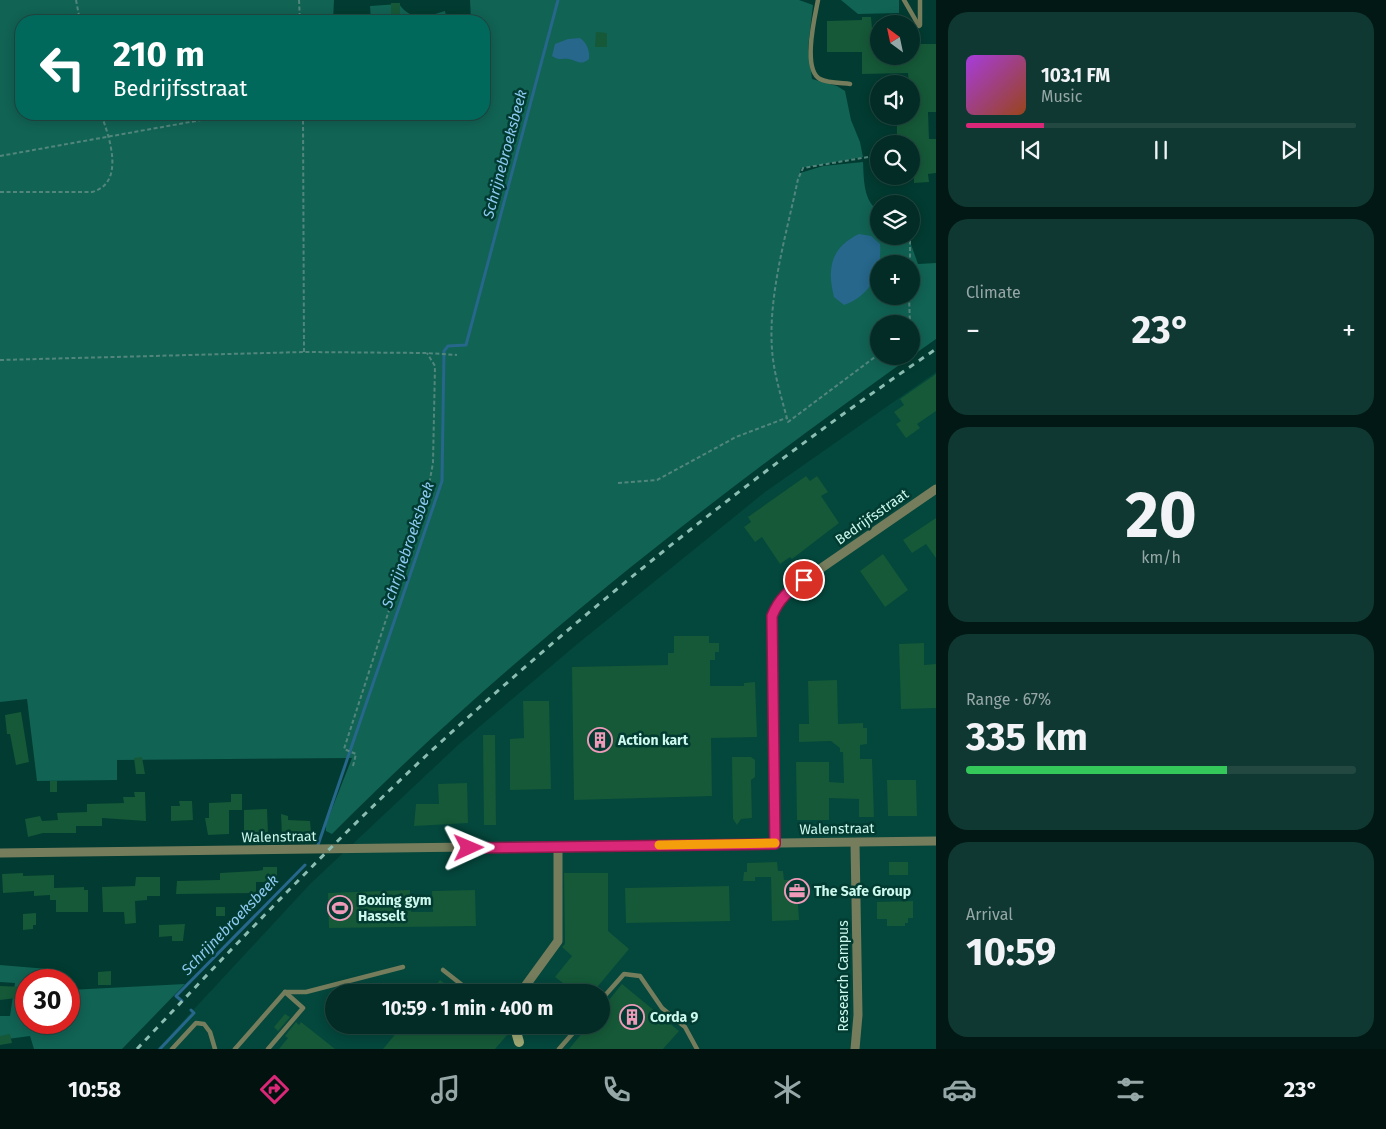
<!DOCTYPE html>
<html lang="en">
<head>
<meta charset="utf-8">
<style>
  :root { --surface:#022c25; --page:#103832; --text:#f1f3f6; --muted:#96a7a7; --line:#234842; --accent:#db2777 }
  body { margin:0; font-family:"Fira Sans",sans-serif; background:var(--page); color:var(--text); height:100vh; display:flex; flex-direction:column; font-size:19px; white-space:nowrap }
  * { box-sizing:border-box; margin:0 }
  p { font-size:16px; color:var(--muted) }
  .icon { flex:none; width:28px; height:28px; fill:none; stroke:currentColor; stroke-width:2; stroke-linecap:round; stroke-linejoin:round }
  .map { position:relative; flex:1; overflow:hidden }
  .details { display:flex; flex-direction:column; gap:12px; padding:12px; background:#011814; width:450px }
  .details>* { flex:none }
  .banner { position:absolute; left:15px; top:15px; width:475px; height:105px; border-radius:20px; box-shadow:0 2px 12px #0003,0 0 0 1px var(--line); background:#00695c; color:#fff; overflow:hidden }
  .needle { width:32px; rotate:327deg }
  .buttons { position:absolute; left:870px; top:15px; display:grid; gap:10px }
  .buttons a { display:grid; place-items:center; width:50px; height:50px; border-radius:50%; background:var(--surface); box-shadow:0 2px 12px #0003,0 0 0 1px var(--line); font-size:25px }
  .speed { position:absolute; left:15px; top:969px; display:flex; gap:10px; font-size:25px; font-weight:700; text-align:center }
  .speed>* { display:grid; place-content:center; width:65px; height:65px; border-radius:50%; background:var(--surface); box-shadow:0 2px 12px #0003,0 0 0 1px var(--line); line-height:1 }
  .speed .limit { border:8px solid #d22; background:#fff; color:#111 }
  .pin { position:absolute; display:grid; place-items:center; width:42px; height:42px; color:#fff; margin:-21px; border:2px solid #fff; border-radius:50%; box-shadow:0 1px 5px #0007 }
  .me { position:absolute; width:55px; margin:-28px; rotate:89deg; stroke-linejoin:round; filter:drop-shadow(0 0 4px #0008) }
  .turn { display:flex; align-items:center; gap:18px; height:105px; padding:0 15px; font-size:22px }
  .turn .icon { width:65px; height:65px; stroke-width:2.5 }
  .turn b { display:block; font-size:35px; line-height:42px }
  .big { font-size:38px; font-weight:700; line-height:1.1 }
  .details .widget { flex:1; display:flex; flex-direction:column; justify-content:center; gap:8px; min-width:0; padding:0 18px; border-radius:20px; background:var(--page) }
  .details .dial { align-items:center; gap:0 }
  .dial b { font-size:65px; line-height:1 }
  .song { display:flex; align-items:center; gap:15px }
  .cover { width:60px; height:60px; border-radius:8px; background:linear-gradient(135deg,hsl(280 70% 55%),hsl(20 70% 35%)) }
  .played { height:5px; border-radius:2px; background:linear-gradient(90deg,var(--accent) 20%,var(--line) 20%) }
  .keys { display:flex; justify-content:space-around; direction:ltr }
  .heat { display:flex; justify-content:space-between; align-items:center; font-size:28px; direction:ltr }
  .charge { height:8px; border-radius:4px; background:linear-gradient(90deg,#34c759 67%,var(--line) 0) }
  .trip { position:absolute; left:325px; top:984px; width:285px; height:50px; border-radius:25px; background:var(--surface); box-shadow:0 2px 12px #0003,0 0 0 1px var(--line); font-weight:700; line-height:50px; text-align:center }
  .tab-bar { display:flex; height:80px; justify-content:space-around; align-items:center; background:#01120f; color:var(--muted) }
  .tab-bar .icon { width:35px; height:35px }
  .tab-bar .active { color:var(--accent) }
  .tab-bar b { font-size:22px; color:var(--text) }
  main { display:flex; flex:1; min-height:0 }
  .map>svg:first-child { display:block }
  .built { fill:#04473c; fill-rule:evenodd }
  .green { fill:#116354; fill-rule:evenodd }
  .water { fill:#26678b }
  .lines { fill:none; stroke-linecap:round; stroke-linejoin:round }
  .stream { stroke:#26678b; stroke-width:3 }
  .building { fill:#155938 }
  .path { stroke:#52867c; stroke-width:2; stroke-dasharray:4 2.5; stroke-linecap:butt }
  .lane { stroke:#767d5c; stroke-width:4.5 }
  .street { stroke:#767d5c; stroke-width:9 }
  .secondary { stroke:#9da772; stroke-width:10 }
  .rail { stroke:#8cbdb2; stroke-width:3; stroke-dasharray:6 6; stroke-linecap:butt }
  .route-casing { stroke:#8e194d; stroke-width:12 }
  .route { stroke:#db2777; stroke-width:9 }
  .slow { stroke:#f59e0b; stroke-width:9 }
  .labels { text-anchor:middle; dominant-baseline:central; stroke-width:5; stroke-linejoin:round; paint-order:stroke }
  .street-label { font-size:14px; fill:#ccf8ed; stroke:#023b31 }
  .poi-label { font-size:14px; font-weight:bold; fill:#ccf8ed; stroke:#023b31; text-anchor:start }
  .water-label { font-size:15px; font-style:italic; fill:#8dcaf1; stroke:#023b31 }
</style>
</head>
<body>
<main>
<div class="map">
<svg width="936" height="1049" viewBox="0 0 936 1049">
  <rect width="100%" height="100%" fill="#023b31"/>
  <path class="built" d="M936 372V1049H157L310 884 459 744 576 645 765 492ZM334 992H601V1025H334Z"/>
  <g class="green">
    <path d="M0 0H334L333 21H21V114H484V21H471L470 0H799L813 5 808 48 812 79 837 86 845 91 851 120 860 142 863 157 801 168 800 173 823 166 863 162C864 179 863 201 879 211V236H908L918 264 936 263V339C723 489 516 649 332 834L326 831V824L352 758 117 760V780L37 781 27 699 0 702ZM879 264H911V296H879ZM879 324H911V356H879Z"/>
    <path d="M841 0H899V13L858 14Z"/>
    <path d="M399 4C412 22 426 17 445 11L447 21H371L370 6Z"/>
    <path d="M0 965 48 969V980H26V1022H69V990L185 984 122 1049H34L30 1036 0 1040V1016H10L15 983 0 982Z"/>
  </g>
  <g class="water">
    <path d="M580 38C587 43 590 51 589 59 581 66 578 61 569 59 563 58 559 61 552 56L555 44 568 39Z"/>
    <path d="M859 234 871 236 880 244C882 270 872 295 844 305L834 297C827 269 830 248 859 234Z"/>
  </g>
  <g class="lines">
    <g class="stream">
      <path d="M318 845 442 481 444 351 448 346 466 345 558 0"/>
      <path d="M182 1001 176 996 305 865"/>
      <path d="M160 1049 194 1013 191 1010"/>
    </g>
  </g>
  <g class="building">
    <rect x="391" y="3" width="9" height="18"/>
    <path d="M367 14 368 21H344V15Z"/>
    <path d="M862 17H871L874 51H879V56H911V44H936V112H928L929 139H936V173L928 174 929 182 914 183V154L911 155V144H880L888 136H897V126L891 116H911V84H909L908 73 862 74V52H827V21L862 20Z"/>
    <path d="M596 32 607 33V47H595Z"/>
    <path d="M936 374V411L917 424 920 428 906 438 896 424 901 421 894 412 904 405 900 399Z"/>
    <path d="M806 476 810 481 817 476 828 492 821 496 839 523 792 559 790 557 780 564 762 537 755 542 744 527 751 522 748 517Z"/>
    <path d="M936 518V558L926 544 912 553 903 540Z"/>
    <path d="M883 554 908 590 885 607 860 571Z"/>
    <path d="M674 636H709V643H719V652H715V660H710V686H744V683L755 682 757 737 711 738 712 796 574 800 572 667 668 665V653H674Z"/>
    <path d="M924 643V665L936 664V708L901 709 899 644Z"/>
    <path d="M837 680 838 724 863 723V728H867V744L860 745V759H872L874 817H859V799L829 798V820H797L796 762H829V782L844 783 843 752H840V748L831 741 799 742V724H809L808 681Z"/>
    <path d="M523 701H549L551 789 510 790V739L524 738Z"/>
    <path d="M21 712 29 762 16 765 10 734H7L5 715Z"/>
    <path d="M483 735H495L496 825H484Z"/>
    <path d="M142 757 145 774H136L134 758Z"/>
    <path d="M732 757H751L755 760V777L751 780 752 818 741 819 737 825 733 819Z"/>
    <path d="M887 780H916L917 816H888Z"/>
    <rect x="50" y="781" width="7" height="11"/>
    <path d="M467 783 468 823 414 826 416 804H439L438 784Z"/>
    <path d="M134 792H145L146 821 102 818V826H76V833H43L28 837 25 819 40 816 42 821 58 820 57 813 87 812V804L124 803 123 797H135Z"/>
    <path d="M231 794H242V810H229V834L208 835 205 818H209V803L231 802Z"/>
    <path d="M179 801H192L193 820 171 821V806H180Z"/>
    <path d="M267 809 268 834H244V810Z"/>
    <path d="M281 814 288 816V820L310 821 311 832 288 833 289 837 282 838Z"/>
    <path d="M777 862 778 871H783L784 880H795V884H798L801 902 798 904 799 920 772 921 771 877H755V881H743L744 872H747V863Z"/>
    <rect x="889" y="862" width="19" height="13"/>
    <path d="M263 867H277V877H272V882H256V893L176 894 177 881 220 880V873L257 871 263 870Z"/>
    <path d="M23 873V876L54 875V888L84 887V890H88V912H56V900H50V895L34 896V891L3 893 2 874Z"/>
    <path d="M564 873H608V931L629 949 593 992H575L555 977 572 956 562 947 565 944Z"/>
    <path d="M136 877H160V896H147V900L135 901 136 923 125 924 124 912H103L102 887 135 886Z"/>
    <path d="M729 886 730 921 626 923 625 888Z"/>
    <path d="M410 890 411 912H433L432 891 475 890 476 926 329 928 328 893Z"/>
    <path d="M913 901V918H908V923H905V926H887V919H877V902Z"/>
    <rect x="216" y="907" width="9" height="9"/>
    <path d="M36 913V925H33V929L23 930V914Z"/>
    <path d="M185 924 183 941H172V936L159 937V925Z"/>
    <path d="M111 971V985H98V972Z"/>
    <path d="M440 980 456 992H430Z"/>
    <path d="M622 984 679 1031 663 1049H569L589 1025H601V1010Z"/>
    <path d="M0 986 25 987V997L0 1000Z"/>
    <path d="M285 1014 290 1017 278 1031 274 1027Z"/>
    <path d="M296 1022 299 1025 301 1022 335 1049H279L288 1038 285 1036Z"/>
    <path d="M403 1025H495L507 1035 495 1049H383Z"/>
    <path d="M10 1034 12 1043 0 1045V1036Z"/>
  </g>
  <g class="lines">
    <g class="path">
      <path d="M76 0 80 21"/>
      <path d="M299 0 300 21"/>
      <path d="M303 114 304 352"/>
      <path d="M0 156 235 114"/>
      <path d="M868 157 803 168 798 179C786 237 764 307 774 366 777 384 783 403 788 422L879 354"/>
      <path d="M0 192H92C126 183 109 136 101 114"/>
      <path d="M910 264V236"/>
      <path d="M909 296 910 324"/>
      <path d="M0 360 304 352 427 353 457 355"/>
      <path d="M618 483 657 480 736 437 786 418"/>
      <path d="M353 766 356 754 344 749 428 490 433 463 435 366 427 353"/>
    </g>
    <g class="lane">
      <path d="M818 0C815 16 802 69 820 79 827 83 842 83 850 84"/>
      <path d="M904 0 919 26"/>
      <path d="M920 25V0"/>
      <path d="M443 970 471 992"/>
      <path d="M285 992H306L403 967"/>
      <path d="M601 1000 624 974 640 976 662 1008 685 1027 697 1049"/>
      <path d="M172 1049 196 1023 204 1024 210 1032 215 1049"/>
      <path d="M235 1049 285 992 303 1008 268 1049"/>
      <path d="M559 1049 580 1025"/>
    </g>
    <g class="street">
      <path d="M775 843 772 615 777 604 788 591 936 489"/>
      <path d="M0 853 936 841"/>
      <path d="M521 992 558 941V847"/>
      <path d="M855 1049 858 1015 855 843"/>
    </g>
    <path class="secondary" d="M515 1028 519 1042"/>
    <path class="rail" d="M137 1049C232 948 328 847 430 752 589 606 757 471 936 349"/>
  </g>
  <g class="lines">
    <defs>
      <path id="route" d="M469 848 775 844 772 616C779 598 790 590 804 580"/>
    </defs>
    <use href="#route" class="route-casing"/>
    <use href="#route" class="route"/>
    <path class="slow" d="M659 845 775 843"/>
  </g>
  <defs>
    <symbol id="building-ring" viewBox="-11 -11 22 22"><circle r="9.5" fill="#023b31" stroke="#ef9ab8" stroke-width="1.5"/><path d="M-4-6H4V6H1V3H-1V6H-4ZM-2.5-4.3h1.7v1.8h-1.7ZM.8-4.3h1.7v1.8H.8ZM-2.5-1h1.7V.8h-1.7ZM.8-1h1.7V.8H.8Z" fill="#ef9ab8"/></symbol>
    <symbol id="office-ring" viewBox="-11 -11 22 22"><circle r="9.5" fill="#023b31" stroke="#ef9ab8" stroke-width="1.5"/><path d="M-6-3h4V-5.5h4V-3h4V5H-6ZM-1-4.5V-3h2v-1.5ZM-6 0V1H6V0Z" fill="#ef9ab8"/></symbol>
    <symbol id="stadium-ring" viewBox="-11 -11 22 22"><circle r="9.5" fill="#023b31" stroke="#ef9ab8" stroke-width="1.5"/><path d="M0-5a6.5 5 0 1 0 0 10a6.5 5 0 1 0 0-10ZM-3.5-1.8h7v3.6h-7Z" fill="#ef9ab8"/></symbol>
  </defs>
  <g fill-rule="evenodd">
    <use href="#building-ring" x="586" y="726" width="28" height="28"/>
    <use href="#office-ring" x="783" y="877" width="28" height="28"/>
    <use href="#stadium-ring" x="326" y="894" width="28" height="28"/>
    <use href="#building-ring" x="618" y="1003" width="28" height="28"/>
  </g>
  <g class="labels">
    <g class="street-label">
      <text transform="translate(872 517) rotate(-35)">Bedrijfsstraat</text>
      <text transform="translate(837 829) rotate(-1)">Walenstraat</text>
      <text transform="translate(279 837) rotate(-1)">Walenstraat</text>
      <text transform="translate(843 976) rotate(-90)">Research Campus</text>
    </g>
    <g class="poi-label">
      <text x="618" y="740">Action kart</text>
      <text x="814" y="891">The Safe Group</text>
      <text x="358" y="900">Boxing gym<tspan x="358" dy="16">Hasselt</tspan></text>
      <text x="650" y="1017">Corda 9</text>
    </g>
    <g class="water-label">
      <text transform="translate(505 154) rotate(-75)">Schrijnebroeksbeek</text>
      <text transform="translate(408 545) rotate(-71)">Schrijnebroeksbeek</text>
      <text transform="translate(230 925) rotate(-46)">Schrijnebroeksbeek</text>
    </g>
  </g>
</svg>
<div class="buttons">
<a><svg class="needle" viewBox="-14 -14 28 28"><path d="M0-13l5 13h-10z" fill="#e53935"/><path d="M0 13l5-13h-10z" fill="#96a7a7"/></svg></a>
<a><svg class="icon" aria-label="sound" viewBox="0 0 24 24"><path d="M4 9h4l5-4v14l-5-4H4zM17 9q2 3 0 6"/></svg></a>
<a><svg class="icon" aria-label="search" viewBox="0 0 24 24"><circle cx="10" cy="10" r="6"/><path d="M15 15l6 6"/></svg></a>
<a><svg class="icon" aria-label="layers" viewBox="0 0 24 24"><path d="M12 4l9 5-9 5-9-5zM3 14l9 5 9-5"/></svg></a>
<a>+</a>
<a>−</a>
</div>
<div class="speed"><div class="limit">30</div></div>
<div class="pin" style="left:804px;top:580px;background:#d93025"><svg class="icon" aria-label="arrive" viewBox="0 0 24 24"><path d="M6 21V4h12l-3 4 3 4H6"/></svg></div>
<svg class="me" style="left:469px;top:848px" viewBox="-20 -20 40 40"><path d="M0-17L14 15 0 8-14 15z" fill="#db2777" stroke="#fff" stroke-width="4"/></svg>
<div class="trip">10:59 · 1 min · 400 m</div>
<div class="banner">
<div class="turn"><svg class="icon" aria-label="left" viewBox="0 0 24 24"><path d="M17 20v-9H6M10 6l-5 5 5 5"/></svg><div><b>210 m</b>Bedrijfsstraat</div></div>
</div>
</div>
<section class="details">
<div class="widget">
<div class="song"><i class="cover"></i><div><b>103.1 FM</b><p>Music</p></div></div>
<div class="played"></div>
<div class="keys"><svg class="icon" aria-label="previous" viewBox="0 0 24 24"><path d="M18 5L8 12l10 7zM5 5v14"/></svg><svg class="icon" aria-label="pause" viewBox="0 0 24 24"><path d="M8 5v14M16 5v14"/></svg><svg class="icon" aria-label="next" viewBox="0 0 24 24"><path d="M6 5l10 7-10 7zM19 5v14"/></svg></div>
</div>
<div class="widget"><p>Climate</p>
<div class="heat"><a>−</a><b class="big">23°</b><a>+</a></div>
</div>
<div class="widget dial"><b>20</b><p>km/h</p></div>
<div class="widget"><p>Range · 67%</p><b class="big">335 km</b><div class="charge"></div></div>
<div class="widget"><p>Arrival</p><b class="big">10:59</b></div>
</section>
</main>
<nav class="tab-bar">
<b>10:58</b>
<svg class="icon active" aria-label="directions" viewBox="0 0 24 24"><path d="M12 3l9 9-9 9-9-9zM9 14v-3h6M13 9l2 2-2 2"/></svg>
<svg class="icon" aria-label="music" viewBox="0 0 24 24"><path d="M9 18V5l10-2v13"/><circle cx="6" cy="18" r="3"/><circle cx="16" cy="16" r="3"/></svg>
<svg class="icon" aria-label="phone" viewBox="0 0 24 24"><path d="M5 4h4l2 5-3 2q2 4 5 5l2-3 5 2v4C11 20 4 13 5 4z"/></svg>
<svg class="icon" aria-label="climate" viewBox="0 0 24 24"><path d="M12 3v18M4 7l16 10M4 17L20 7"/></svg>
<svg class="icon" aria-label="car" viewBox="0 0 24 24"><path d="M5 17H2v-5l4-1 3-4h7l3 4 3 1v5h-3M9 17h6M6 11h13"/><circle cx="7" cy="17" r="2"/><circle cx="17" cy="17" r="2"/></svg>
<svg class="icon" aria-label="filters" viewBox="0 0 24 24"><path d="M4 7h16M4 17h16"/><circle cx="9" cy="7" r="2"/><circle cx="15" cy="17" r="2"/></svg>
<b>23°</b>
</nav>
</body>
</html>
